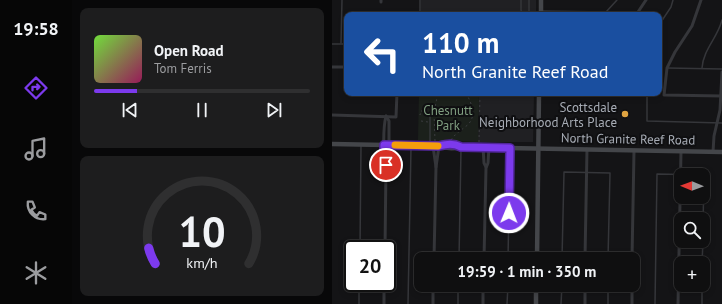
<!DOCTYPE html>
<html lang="en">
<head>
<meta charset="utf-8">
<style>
  :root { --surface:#0f0f10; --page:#1d1d1e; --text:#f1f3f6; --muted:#9b9c9f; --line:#2f2f30; --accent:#7c3aed }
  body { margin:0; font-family:"PT Sans",sans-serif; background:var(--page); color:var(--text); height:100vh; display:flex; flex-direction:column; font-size:15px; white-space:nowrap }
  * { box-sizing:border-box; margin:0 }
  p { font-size:13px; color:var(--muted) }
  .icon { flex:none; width:22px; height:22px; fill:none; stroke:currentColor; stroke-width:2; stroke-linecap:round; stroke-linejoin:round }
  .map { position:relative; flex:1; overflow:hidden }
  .drawer { display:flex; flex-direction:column; gap:8px; padding:8px; background:#080809; width:260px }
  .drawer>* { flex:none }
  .banner { position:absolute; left:12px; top:12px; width:318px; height:84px; border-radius:8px; box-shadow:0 2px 6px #0003,0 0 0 1px var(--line); background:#1a4fa0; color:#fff; overflow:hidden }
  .needle { width:26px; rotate:271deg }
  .tools { position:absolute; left:342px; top:168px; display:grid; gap:8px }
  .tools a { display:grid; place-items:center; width:36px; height:36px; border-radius:8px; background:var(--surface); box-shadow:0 2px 6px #0003,0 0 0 1px var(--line); font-size:20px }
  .speed { position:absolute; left:12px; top:240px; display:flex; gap:8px; font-size:20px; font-weight:700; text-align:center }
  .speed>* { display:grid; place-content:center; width:52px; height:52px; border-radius:50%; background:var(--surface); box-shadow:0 2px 6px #0003,0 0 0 1px var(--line); line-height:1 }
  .speed .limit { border:2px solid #111; border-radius:6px; background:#fff; color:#111 }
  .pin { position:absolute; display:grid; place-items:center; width:34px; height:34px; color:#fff; margin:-17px; border:2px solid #fff; border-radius:50%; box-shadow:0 1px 4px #0007 }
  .me { position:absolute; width:44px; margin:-22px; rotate:1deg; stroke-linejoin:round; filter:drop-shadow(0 0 3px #0008) }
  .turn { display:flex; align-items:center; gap:14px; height:84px; padding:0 12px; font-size:18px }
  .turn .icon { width:52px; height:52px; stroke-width:2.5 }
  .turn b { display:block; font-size:28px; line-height:34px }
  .drawer .widget { flex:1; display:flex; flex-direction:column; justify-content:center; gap:6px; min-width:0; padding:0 14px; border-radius:8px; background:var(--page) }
  .drawer .dial { align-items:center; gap:0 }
  .dial svg { height:104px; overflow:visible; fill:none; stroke:var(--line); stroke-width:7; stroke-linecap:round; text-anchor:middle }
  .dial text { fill:var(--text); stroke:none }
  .song { display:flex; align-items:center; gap:12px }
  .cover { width:48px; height:48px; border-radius:6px; background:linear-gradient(135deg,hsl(100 70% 55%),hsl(330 70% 35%)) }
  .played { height:4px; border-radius:2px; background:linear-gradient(90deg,var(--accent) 20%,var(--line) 20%) }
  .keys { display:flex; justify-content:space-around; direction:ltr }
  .trip { position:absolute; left:82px; top:252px; width:226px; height:40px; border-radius:8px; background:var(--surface); box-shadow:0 2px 6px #0003,0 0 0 1px var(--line); font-weight:800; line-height:40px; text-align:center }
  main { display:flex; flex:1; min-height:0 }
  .tab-bar { display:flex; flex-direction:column; width:72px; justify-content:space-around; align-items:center; background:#060606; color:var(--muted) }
  .tab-bar .icon { width:28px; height:28px }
  .tab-bar .current { color:var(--accent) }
  .tab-bar b { font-size:18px; color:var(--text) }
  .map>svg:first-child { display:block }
  .built { fill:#202023 }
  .green { fill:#1b201b }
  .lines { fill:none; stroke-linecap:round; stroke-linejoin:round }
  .path { stroke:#3c3d41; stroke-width:1; stroke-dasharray:2 3; stroke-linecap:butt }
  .lane { stroke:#35363a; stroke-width:1.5 }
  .street { stroke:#35363a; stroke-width:3 }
  .secondary { stroke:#44464a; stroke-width:4.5 }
  .route-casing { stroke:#51269a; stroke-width:10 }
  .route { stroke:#7c3aed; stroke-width:7 }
  .slow { stroke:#f59e0b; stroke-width:7 }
  .poi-dot { fill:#e0a441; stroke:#0f0f11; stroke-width:1.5 }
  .labels { text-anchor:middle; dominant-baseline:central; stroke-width:4; stroke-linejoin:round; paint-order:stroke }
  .poi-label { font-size:13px; fill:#a7acb5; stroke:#0f0f11; text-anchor:end }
  .park-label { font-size:13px; fill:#809e80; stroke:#0f0f11 }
  .street-label { font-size:13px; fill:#a7acb5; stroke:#0f0f11 }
</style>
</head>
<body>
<main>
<nav class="tab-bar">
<b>19:58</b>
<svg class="icon current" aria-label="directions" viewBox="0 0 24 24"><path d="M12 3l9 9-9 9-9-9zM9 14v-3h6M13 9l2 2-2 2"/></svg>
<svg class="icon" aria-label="music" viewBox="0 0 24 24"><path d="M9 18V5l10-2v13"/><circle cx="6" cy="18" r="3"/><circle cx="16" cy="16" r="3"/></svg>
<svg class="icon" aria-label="phone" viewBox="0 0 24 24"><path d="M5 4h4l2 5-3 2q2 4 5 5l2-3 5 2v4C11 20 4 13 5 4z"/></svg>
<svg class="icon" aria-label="climate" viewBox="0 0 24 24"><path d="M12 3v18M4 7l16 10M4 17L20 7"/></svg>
</nav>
<section class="drawer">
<div class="widget">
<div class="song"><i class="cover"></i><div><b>Open Road</b><p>Tom Ferris</p></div></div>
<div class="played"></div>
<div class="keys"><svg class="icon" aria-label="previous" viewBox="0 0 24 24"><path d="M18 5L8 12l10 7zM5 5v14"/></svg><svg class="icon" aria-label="pause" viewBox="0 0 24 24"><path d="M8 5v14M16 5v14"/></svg><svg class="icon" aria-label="next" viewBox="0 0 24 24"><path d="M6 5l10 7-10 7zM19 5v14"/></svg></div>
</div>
<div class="widget dial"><svg viewBox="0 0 100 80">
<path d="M14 69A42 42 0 1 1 86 69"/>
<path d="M14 69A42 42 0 0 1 9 57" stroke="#7c3aed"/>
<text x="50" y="56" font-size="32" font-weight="700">10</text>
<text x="50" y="72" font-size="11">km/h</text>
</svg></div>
</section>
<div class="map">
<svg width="390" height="304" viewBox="0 0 390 304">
  <rect width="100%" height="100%" fill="#141416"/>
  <g class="built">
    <path d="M89 0H204V15H110V12H89Z"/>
    <path d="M147 93H202L201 142H146Z"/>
  </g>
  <g class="green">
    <path d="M89 12H110V15H88Z"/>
    <path d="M87 93H147L146 142 86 140Z"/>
  </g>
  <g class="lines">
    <g class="path">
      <path d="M197 93 198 95H202"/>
      <path d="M89 111H93"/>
      <path d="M88 115V114H93V107"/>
      <path d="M89 121 96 122"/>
      <path d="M119 140C123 134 128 131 133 127 146 118 140 104 134 93"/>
      <path d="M103 141 102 112 106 93"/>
      <path d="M147 142 148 94 198 95"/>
    </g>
    <g class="lane">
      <path d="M189 0V10L191 15"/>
      <path d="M211 11 274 12 285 0"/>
      <path d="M88 15V0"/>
      <path d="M197 15V0"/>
      <path d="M327 25 339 7 341 0"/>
      <path d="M9 43 10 0"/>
      <path d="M0 44H15"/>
      <path d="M335 68 390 69"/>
      <path d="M370 68C371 50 386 37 390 20"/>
      <path d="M315 93V121L390 123"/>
      <path d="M98 144V113"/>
      <path d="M28 249 29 145"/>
      <path d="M127 259 129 149"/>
      <path d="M176 259 178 149"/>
      <path d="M230 259 232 172 278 173 276 259"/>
      <path d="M370 263 371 241"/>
      <path d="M27 304V283"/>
      <path d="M76 304 79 148"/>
      <path d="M126 304V285"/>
      <path d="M175 304 176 285"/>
      <path d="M229 304 230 285"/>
      <path d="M276 304V285"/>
      <path d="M323 304 325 174 372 175 371 226"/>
      <path d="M370 304V285"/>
    </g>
    <g class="street">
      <path d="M369 0 360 26 343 52 335 68 332 95 390 96"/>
      <path d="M49 2V0"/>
      <path d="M304 15 314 0"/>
      <path d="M0 67H15"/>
      <path d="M207 94 243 95"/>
      <path d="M0 115 64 117 65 93"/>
      <path d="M101 146 104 167 102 259"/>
      <path d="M151 147 152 163 154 167"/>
      <path d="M381 152 382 136 388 110 390 72"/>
      <path d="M54 164C51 152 51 128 54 116"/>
      <path d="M104 167 107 146"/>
      <path d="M53 249 54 165 57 157V121L54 116"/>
      <path d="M152 259 154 168 156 163 157 147"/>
      <path d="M253 259 255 149"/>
      <path d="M300 259 302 151"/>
      <path d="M52 304V283"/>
      <path d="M101 304V285"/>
      <path d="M151 304V285"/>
      <path d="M253 304V285"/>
      <path d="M300 304V285"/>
      <path d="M346 304 349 152"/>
    </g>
    <g class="secondary">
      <path d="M209 15V0"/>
      <path d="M0 144 107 146C115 149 121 149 129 147"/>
      <path d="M107 146C115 144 121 143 129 147L390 152"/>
      <path d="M205 259 207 93"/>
      <path d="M204 304V285"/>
    </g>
  </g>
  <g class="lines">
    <defs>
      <path id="route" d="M54 165 52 157V145L107 146C115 144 121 143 129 147L178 148 177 213"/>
    </defs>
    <use href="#route" class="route-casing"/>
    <use href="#route" class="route"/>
    <path class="slow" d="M63 145 106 146"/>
  </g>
  <circle class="poi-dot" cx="293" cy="114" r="4"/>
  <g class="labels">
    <g class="poi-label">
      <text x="285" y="107">Scottsdale<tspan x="285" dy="15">Neighborhood Arts Place</tspan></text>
    </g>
    <g class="park-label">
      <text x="116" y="110">Chesnutt<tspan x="116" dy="15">Park</tspan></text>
    </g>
    <g class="street-label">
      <text transform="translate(296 139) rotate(1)">North Granite Reef Road</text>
    </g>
  </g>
</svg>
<div class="tools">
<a><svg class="needle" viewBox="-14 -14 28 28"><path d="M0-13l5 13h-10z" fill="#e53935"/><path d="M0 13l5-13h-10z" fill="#9b9c9f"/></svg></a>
<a><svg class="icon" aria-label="search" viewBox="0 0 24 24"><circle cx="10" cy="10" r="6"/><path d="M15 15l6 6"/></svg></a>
<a>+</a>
</div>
<div class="speed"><div class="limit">20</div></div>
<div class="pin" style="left:54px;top:165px;background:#d93025"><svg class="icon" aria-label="arrive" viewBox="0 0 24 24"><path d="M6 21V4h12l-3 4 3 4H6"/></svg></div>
<svg class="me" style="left:177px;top:213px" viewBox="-20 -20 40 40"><circle r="17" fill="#7c3aed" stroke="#fff" stroke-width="3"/><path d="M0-11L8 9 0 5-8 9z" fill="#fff"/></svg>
<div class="trip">19:59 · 1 min · 350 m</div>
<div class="banner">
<div class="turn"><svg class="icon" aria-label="left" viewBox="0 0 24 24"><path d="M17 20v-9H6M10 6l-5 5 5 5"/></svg><div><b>110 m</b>North Granite Reef Road</div></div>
</div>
</div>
</main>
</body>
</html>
